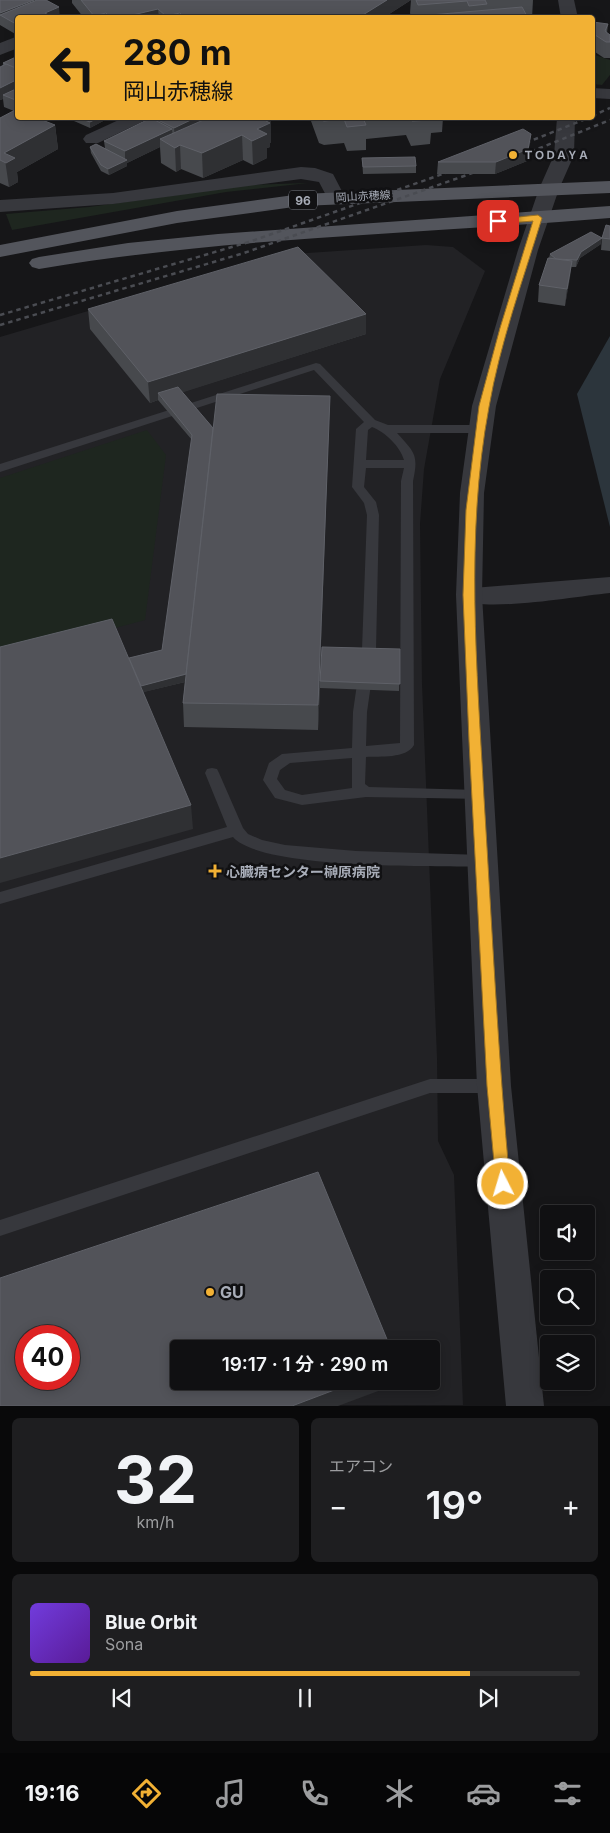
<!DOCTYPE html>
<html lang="ja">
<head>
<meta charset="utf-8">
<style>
  :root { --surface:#101012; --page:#1e1e20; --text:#f1f3f6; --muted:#9c9d9f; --line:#303032; --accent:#f2b134 }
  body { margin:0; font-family:Inter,"Noto Sans JP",sans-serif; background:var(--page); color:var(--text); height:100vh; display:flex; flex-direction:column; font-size:19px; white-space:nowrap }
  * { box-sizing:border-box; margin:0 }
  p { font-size:16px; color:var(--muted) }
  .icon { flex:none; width:28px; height:28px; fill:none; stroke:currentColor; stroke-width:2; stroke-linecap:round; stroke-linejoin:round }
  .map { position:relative; height:1406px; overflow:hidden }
  .drawer { display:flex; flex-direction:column; gap:12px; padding:12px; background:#09090a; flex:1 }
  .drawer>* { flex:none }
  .hud { position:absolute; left:15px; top:15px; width:580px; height:105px; border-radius:5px; box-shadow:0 2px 12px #0003,0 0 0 1px var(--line); background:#f2b134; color:#111; overflow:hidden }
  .controls { position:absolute; left:540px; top:1205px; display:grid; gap:10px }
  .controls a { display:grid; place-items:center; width:55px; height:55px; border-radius:5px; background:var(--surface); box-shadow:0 2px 12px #0003,0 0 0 1px var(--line); font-size:25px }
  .speed { position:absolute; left:15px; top:1325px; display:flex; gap:10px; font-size:25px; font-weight:700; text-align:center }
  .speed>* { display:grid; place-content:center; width:65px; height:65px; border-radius:50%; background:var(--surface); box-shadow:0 2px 12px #0003,0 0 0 1px var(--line); line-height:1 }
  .speed .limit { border:8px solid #d22; background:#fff; color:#111 }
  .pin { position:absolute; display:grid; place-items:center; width:42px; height:42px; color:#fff; margin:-21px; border-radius:10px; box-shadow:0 2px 8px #0006 }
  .me { position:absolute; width:55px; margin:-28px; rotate:355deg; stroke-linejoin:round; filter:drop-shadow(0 0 4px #0008) }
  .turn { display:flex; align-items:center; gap:18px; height:105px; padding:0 25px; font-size:22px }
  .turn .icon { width:65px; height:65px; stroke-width:2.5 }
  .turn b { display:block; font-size:35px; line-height:42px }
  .big { font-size:38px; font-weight:600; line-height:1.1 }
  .drawer .widget { flex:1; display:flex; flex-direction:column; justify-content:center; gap:8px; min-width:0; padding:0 18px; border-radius:8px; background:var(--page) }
  .drawer .dial { align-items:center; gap:0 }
  .dial b { font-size:65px; line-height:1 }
  .song { display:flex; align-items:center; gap:15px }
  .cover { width:60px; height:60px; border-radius:8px; background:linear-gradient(135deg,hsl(260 70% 55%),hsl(270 70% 35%)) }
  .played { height:5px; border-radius:2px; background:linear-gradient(90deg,var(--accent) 80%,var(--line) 80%) }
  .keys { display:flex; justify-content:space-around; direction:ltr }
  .heat { display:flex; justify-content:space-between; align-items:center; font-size:28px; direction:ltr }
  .drawer .tiles { flex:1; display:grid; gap:12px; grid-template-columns:1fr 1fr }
  .widget:last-child { grid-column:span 2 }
  .trip { position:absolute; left:170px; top:1340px; width:270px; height:50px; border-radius:5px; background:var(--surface); box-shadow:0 2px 12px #0003,0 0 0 1px var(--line); font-weight:600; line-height:50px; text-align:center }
  .tab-bar { display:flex; height:80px; justify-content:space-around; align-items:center; background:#060607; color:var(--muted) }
  .tab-bar .icon { width:35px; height:35px }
  .tab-bar .current { color:var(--accent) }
  .tab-bar b { font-size:22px; color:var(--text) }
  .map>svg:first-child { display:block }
  .built { fill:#222225; fill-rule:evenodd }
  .green { fill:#1e261f }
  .water { fill:#2c353c }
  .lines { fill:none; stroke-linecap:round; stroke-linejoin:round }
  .service { fill:#37383d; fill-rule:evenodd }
  .minor { fill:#37383d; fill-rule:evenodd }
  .tertiary { fill:#37383d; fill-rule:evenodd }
  .primary { fill:#53555c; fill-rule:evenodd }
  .rail { stroke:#4a4c52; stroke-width:2.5; stroke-dasharray:4.5 4; stroke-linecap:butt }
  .wall { fill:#47494d }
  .shaded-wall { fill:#2f3033 }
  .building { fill:#525359; stroke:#5f6168; fill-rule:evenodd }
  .route { fill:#f2b134; stroke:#9d7322 }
  .poi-dot { fill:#f2b134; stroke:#111113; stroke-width:2 }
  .labels { text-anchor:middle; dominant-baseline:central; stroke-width:5; stroke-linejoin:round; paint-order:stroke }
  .far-poi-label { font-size:11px; font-weight:bold; fill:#a8adb8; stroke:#111113; text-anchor:start }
  .far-street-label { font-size:11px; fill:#a8adb8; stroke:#111113 }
  .shield { fill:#111113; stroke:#7b7e86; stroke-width:1 }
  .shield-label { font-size:12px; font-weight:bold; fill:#a8adb8 }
  .poi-label { font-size:14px; font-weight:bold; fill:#a8adb8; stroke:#111113; text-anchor:start }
  .near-poi-label { font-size:16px; font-weight:bold; fill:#a8adb8; stroke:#111113; text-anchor:start }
</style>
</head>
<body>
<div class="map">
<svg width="610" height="1406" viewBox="0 0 610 1406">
  <rect width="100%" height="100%" fill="#161618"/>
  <path class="built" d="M426 245 453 247 485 271 440 379 424 469 420 524 422 684 437 1058 438 1141 454 1175 463 1405 0 1406V337L278 255ZM26 1336H69V1379H26ZM179 1349H431V1381H179Z"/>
  <g class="green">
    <path d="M592 54 610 60V75L602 85 593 84Z"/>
    <path d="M308 183 226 192 12 230 6 214 89 207 249 185Z"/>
    <path d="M147 430 166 455 145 620 0 659V478Z"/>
  </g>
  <path class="water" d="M610 336V527L577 394Z"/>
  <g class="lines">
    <g class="service">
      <path d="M316 363 320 364 375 420 388 425H481L487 429 481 433H397C414 452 419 454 413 481L414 745C406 759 380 756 366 757L365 784 369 787 478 790 483 791 485 795 483 799 366 797 302 805 275 798 263 780 269 763 282 754 352 748 353 712 362 649 367 515 364 503 352 487 356 429 364 422 314 370 0 472V464ZM372 427C385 432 400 446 404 460H366L368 430ZM366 468H404L401 481 400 743 366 746 367 712 376 649 379 515 376 502 364 487ZM352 758V788L302 795 285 790 277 779 280 770 290 763Z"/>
      <path d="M212 768 217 769 219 773 243 828 248 834 262 840 285 845 356 851 482 855 487 857 489 861 487 865 482 867C434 865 262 870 233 837L0 904V892L227 827 205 773 207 769Z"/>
      <path d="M430 1079H494L500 1081 502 1086 500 1091 494 1093H430L0 1236V1220Z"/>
    </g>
    <g class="minor">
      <path d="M18 36V48L0 55V43Z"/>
      <path d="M592 88 610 89V99L592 98Z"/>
      <path d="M123 118H145L142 122 98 143H86L83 139 86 135Z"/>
      <path d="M301 167 315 168 333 174 345 197 343 201H329L319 182 301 179 113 204 0 212V200L113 193Z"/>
      <path d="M610 577V593C571 597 496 611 460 601L457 595 460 589Z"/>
    </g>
    <g class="tertiary">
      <path d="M558 0H574L578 18H561Z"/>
      <path d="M557 118H575L574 155 559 189 538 250 496 406 484 493 482 595 511 1086 544 1406H506L477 1086 456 595 460 493 472 406 518 250 539 189 554 155Z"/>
    </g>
    <g class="primary">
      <path d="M610 181V193L301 206 177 223 0 257V245L177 211 301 194Z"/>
      <path d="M610 206V218C420 234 227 237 39 269L32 267 29 263 32 259 39 257 128 243 218 234Z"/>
    </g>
    <g class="rail">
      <path d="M592 116 610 108"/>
      <path d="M518 146 588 118"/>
      <path d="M515 158 610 120"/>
      <path d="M0 315 249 242 457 169"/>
      <path d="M0 325 244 253 484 169"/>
    </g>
  </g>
  <g class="wall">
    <path d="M0 0 60 17 73 18H18L17 35 0 25Z"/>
    <path d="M72 0H533L532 18H396L411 16 410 13 411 0 383 18H84L72 3Z"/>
    <path d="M592 24H608L607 33 610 35V58H604L592 50Z"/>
    <path d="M18 56V118L55 125 58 149 17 172 18 182 9 187 0 183V118L14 111 4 107 3 99 0 100 3 63Z"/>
    <path d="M64 118H105V120L90 128 74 121 73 120 72 121Z"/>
    <path d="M108 118H124L117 121Z"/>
    <path d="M149 118H271V142L270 143V147L267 148V158L253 165 243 160 203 178 181 169 176 172 161 163 160 147 127 163V166L109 175 101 171 91 153 90 147 105 148 104 141 150 119Z"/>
    <path d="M311 118H443L442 132 431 133 430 144 411 146 406 135 366 139V150L347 151 344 143 324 145 319 143 311 121Z"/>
    <path d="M531 134 527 161 495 174H437L438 162Z"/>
    <path d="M362 158 416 166V173L363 174Z"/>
    <path d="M610 226V251L601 250 602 238Z"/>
    <path d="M601 244 580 258 576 267H571L565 306 538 302 539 285 549 258 550 254Z"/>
    <path d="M88 309 366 334 182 392 213 428 329 420 320 671 400 649 399 691 320 688 318 730 184 727 183 703 185 682 143 692 193 829 129 658 162 650 192 440 158 400 150 403 90 329Z"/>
  </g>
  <g class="shaded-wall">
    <path d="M34 0H40L0 15V13Z"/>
    <path d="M387 0H411L383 18H358Z"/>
    <path d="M59 7 60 18H45V13Z"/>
    <path d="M158 9 159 18H120Z"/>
    <path d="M106 13 107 18H94V16Z"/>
    <path d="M180 13V18H166V16Z"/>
    <path d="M18 23 17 35 16 24Z"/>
    <path d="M18 79V91L3 95V99L0 100V88Z"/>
    <path d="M98 118H105V120L90 128V122Z"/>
    <path d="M117 118H124L117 121Z"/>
    <path d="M195 118H218L175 139 174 128Z"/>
    <path d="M271 118V142L270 143V147L267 148V158L253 165 252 141 257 129 266 121Z"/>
    <path d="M55 125 58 149 17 172 18 182 9 187 4 153Z"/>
    <path d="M172 129 173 141 160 139V147L127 163V166L109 175 108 169 125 160V151Z"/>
    <path d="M531 134 527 161 495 174 496 162Z"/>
    <path d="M242 135 243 160 203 178 202 153Z"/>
    <path d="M180 145 181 169 176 172 175 148Z"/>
    <path d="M602 238 601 244 580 258 576 267 577 260 581 252Z"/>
    <path d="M572 261 570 278 565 306 567 289Z"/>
    <path d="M366 314V334L162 399 158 393V400L150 403 148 382Z"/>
    <path d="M330 396 329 420 318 730V705Z"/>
    <path d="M189 674V681L136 694V687Z"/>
    <path d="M191 805 193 829 0 883V858Z"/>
    <path d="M358 1381H397V1384L338 1406H292Z"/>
  </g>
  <g class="building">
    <path d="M0 0H34L0 13Z"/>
    <path d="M37 0H46L59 7 45 13 52 17 18 18V23L16 24 0 15Z"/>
    <path d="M81 0H387L358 18H185L180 13 166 16 158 9 120 18H111L106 13 94 16Z"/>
    <path d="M416 0H485L487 4 469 6 467 1 418 5Z"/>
    <path d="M522 7 528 18H396Z"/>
    <path d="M71 15 73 18H60Z"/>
    <path d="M593 22 608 24 605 31 610 35V42H606L592 33Z"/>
    <path d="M18 56V68H16L3 63Z"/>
    <path d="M6 64 18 69V79L0 88V67Z"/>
    <path d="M18 88V101L3 95Z"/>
    <path d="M17 109 18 118H37L55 125 4 153 15 158 6 163 0 160V118Z"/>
    <path d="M79 118H98L90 122Z"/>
    <path d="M151 118 172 129 125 151 104 141Z"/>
    <path d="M154 118H195L174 128Z"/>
    <path d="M208 118H271L266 121 270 123 257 129 267 134 252 141 242 135 202 153 180 145 175 148 160 139Z"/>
    <path d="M319 118H363L366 125 347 127 344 119 324 121 319 119Z"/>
    <path d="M410 118H431L432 120 412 121Z"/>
    <path d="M523 129 531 134 528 149 496 162H438Z"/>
    <path d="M96 144 127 160 108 169 101 165 90 147Z"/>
    <path d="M415 157 416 166 363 167 362 158Z"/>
    <path d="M606 225 610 226V239L602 238Z"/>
    <path d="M591 232 602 238 581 252 577 260 556 259 550 254Z"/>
    <path d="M298 247 366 314 148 382 88 309Z"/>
    <path d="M548 258 572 261 567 289 539 285Z"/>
    <path d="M178 387 213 428 186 674 141 686 129 658 162 650 192 435 158 393Z"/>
    <path d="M217 394 330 396 318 705 183 703Z"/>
    <path d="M112 619 191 805 0 858V647Z"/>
    <path d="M322 647 400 649V684L320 681Z"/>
    <path d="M318 1172 391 1349H179V1381H358L292 1406H0V1278ZM26 1336H69V1379H26Z"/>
  </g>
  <path class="route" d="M538 215 542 218C523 280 500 343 489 407 465 535 477 668 484 798 492 926 498 1055 510 1184L508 1188 503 1190 498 1188 496 1184 487 1086 469 741 463 595 466 510 479 406 500 328 533 221 498 224 494 221 498 219Z"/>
  <g class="poi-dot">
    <circle cx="513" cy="155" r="5"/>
    <path d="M212.5 863.5h5v5h5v5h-5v5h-5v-5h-5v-5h5z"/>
    <circle cx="210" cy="1292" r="5"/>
  </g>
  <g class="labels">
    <g class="far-poi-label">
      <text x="523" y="155">ＴＯＤＡＹＡ</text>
    </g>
    <g class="far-street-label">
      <text transform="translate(363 196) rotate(-3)">岡山赤穂線</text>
    </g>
    <rect class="shield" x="289" y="190.5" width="28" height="19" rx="4"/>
    <g class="shield-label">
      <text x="303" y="200">96</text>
    </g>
    <g class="poi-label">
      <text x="226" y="871">心臓病センター榊原病院</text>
    </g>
    <g class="near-poi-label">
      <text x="220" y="1292">GU</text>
    </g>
  </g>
</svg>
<div class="controls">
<a><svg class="icon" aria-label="sound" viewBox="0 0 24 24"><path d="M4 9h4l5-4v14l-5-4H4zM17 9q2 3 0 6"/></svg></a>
<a><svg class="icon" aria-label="search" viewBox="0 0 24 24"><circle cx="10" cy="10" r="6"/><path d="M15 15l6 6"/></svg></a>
<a><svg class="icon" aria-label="layers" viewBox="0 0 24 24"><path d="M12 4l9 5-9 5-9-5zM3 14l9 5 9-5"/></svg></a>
</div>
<div class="speed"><div class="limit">40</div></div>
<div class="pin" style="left:498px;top:221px;background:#d93025"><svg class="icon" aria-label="arrive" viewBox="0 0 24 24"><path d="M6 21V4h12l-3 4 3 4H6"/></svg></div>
<svg class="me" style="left:503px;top:1184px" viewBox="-20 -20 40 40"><circle r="17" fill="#f2b134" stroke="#fff" stroke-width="3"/><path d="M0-11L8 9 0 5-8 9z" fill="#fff"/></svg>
<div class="trip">19:17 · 1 分 · 290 m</div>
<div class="hud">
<div class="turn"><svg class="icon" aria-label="left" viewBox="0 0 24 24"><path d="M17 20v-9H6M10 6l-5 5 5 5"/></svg><div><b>280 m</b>岡山赤穂線</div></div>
</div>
</div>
<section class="drawer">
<div class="tiles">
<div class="widget dial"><b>32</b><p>km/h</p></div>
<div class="widget"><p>エアコン</p>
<div class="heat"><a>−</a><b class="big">19°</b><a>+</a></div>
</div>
<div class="widget">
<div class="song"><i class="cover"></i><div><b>Blue Orbit</b><p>Sona</p></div></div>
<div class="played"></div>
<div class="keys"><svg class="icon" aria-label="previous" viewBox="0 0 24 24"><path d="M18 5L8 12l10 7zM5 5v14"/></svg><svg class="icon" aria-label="pause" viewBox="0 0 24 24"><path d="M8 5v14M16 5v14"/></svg><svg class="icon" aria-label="next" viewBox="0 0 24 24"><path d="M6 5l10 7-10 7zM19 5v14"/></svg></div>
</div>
</div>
</section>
<nav class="tab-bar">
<b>19:16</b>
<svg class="icon current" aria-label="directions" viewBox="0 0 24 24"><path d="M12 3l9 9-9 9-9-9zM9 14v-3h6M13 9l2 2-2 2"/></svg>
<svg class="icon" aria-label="music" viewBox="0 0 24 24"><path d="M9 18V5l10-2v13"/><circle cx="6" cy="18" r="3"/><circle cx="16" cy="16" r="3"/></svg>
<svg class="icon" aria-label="phone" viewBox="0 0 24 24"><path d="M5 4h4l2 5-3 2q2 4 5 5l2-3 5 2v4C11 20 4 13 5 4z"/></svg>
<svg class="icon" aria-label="climate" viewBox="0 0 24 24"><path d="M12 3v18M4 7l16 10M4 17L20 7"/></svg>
<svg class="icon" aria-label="car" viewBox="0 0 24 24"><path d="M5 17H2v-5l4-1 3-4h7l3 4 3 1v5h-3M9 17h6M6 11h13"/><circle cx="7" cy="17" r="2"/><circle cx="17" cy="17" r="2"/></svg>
<svg class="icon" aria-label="filters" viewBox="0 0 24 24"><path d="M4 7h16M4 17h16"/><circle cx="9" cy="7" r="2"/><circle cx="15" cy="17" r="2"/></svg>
</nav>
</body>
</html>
